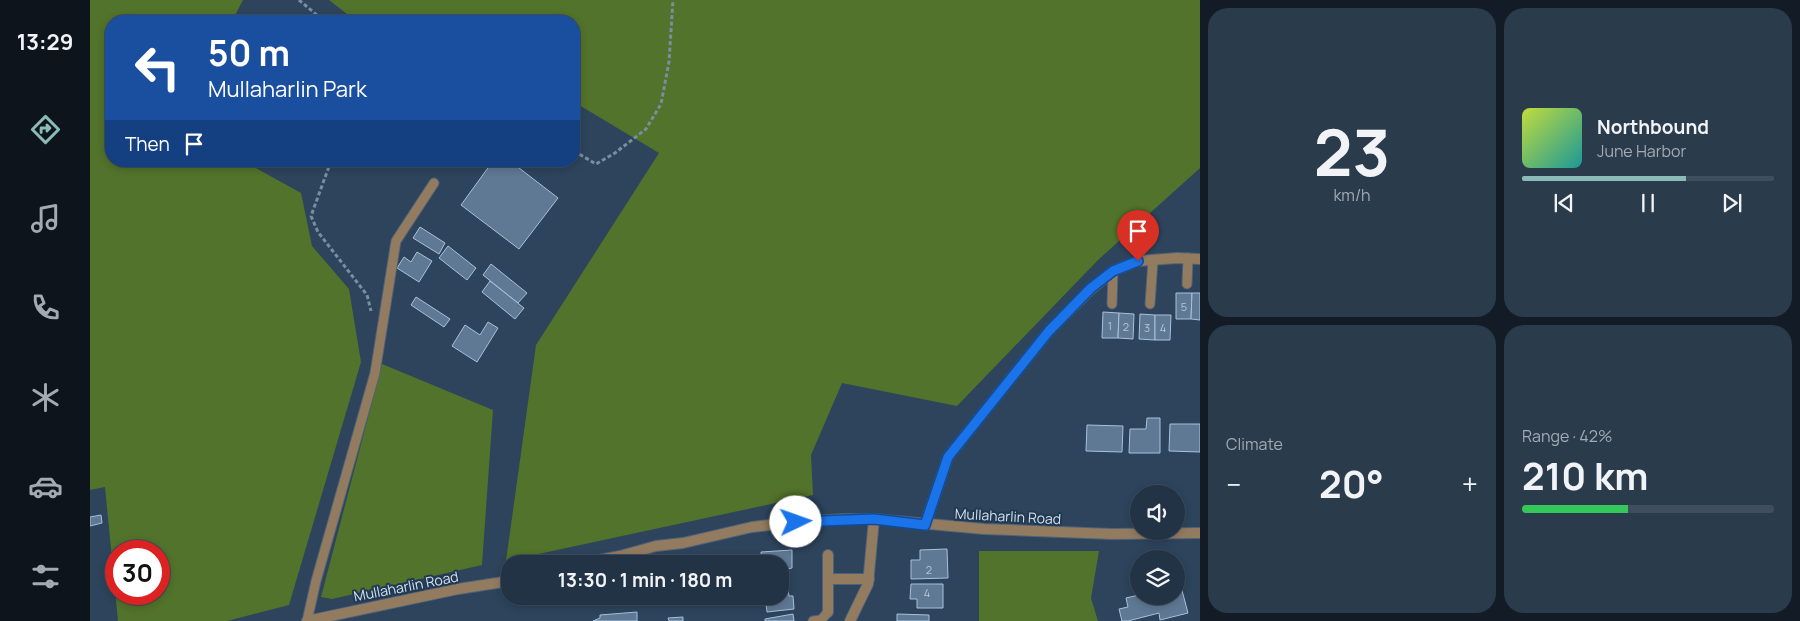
<!DOCTYPE html>
<html lang="en">
<head>
<meta charset="utf-8">
<style>
  :root { --surface:#223345; --page:#2a3b4c; --text:#f1f3f6; --muted:#a2aab3; --line:#3f4e5e; --accent:#8bbbb9 }
  body { margin:0; font-family:Manrope,sans-serif; background:var(--page); color:var(--text); height:100vh; display:flex; flex-direction:column; font-size:19px; white-space:nowrap }
  * { box-sizing:border-box; margin:0 }
  p { font-size:16px; color:var(--muted) }
  .icon { flex:none; width:28px; height:28px; fill:none; stroke:currentColor; stroke-width:2; stroke-linecap:round; stroke-linejoin:round }
  .map { position:relative; flex:1; overflow:hidden }
  .details { display:flex; flex-direction:column; gap:8px; padding:8px; background:#131c26; width:600px }
  .details>* { flex:none }
  .top-card { position:absolute; left:15px; top:15px; width:475px; height:152px; border-radius:20px; box-shadow:0 2px 8px #0003,0 0 0 1px var(--line); background:#1a4fa0; color:#fff; overflow:hidden }
  .fabs { position:absolute; left:1040px; top:485px; display:grid; gap:10px }
  .fabs a { display:grid; place-items:center; width:55px; height:55px; border-radius:50%; background:var(--surface); box-shadow:0 2px 8px #0003,0 0 0 1px var(--line); font-size:25px }
  .speed { position:absolute; left:15px; top:540px; display:flex; gap:10px; font-size:25px; font-weight:700; text-align:center }
  .speed>* { display:grid; place-content:center; width:65px; height:65px; border-radius:50%; background:var(--surface); box-shadow:0 2px 8px #0003,0 0 0 1px var(--line); line-height:1 }
  .speed .limit { border:8px solid #d22; background:#fff; color:#111 }
  .pin { position:absolute; display:grid; place-items:center; width:42px; height:42px; color:#fff; margin:-51px -21px; border-radius:50% 50% 50% 0; rotate:-45deg; box-shadow:0 0 5px #0007 }
  .pin .icon { rotate:45deg }
  .me { position:absolute; width:55px; margin:-28px; rotate:87deg; stroke-linejoin:round; filter:drop-shadow(0 0 4px #0008) }
  .turn { display:flex; align-items:center; gap:18px; height:105px; padding:0 20px; font-size:22px }
  .turn .icon { width:65px; height:65px; stroke-width:2.5 }
  .turn b { display:block; font-size:35px; line-height:42px }
  .then { display:flex; align-items:center; height:48px; padding:0 20px; background:#0003; gap:10px; font-size:19px }
  .big { font-size:38px; font-weight:700; line-height:1.1 }
  .details .card { flex:1; display:flex; flex-direction:column; justify-content:center; gap:8px; min-width:0; padding:0 18px; border-radius:20px; background:var(--page) }
  .details .dial { align-items:center; gap:0 }
  .dial b { font-size:65px; line-height:1 }
  .song { display:flex; align-items:center; gap:15px }
  .cover { width:60px; height:60px; border-radius:8px; background:linear-gradient(135deg,hsl(70 70% 55%),hsl(180 70% 35%)) }
  .played { height:5px; border-radius:2px; background:linear-gradient(90deg,var(--accent) 65%,var(--line) 65%) }
  .keys { display:flex; justify-content:space-around; direction:ltr }
  .heat { display:flex; justify-content:space-between; align-items:center; font-size:28px; direction:ltr }
  .charge { height:8px; border-radius:4px; background:linear-gradient(90deg,#34c759 42%,var(--line) 0) }
  .details .tiles { flex:1; display:grid; gap:8px; grid-template-columns:repeat(2,1fr) }
  .trip { position:absolute; left:411px; top:555px; width:288px; height:50px; border-radius:20px; background:var(--surface); box-shadow:0 2px 8px #0003,0 0 0 1px var(--line); font-weight:700; line-height:50px; text-align:center }
  main { display:flex; flex:1; min-height:0 }
  .tabs { display:flex; flex-direction:column; width:90px; justify-content:space-around; align-items:center; background:#0e141c; color:var(--muted) }
  .tabs .icon { width:35px; height:35px }
  .tabs .current { color:var(--accent) }
  .tabs b { font-size:22px; color:var(--text) }
  .map>svg:first-child { display:block }
  .green { fill:#52732b; fill-rule:evenodd }
  .building { fill:#5f7893; stroke:#a7c2df }
  .lines { fill:none; stroke-linecap:round; stroke-linejoin:round }
  .service-casing { stroke:#4e637a; stroke-width:11 }
  .minor-casing { stroke:#4e637a; stroke-width:12 }
  .path { stroke:#7a8da1; stroke-width:3; stroke-dasharray:4 2.5; stroke-linecap:butt }
  .service { stroke:#937b60; stroke-width:9 }
  .minor { stroke:#937b60; stroke-width:10 }
  .route-casing { stroke:#114b97; stroke-width:12 }
  .route { stroke:#1a73e8; stroke-width:9 }
  .labels { text-anchor:middle; dominant-baseline:central; stroke-width:4; stroke-linejoin:round; paint-order:stroke }
  .number-label { font-size:11px; fill:#b6c7d9 }
  .street-label { font-size:14px; fill:#d3e1f0; stroke:#223951 }
</style>
</head>
<body>
<main>
<nav class="tabs">
<b>13:29</b>
<svg class="icon current" aria-label="directions" viewBox="0 0 24 24"><path d="M12 3l9 9-9 9-9-9zM9 14v-3h6M13 9l2 2-2 2"/></svg>
<svg class="icon" aria-label="music" viewBox="0 0 24 24"><path d="M9 18V5l10-2v13"/><circle cx="6" cy="18" r="3"/><circle cx="16" cy="16" r="3"/></svg>
<svg class="icon" aria-label="phone" viewBox="0 0 24 24"><path d="M5 4h4l2 5-3 2q2 4 5 5l2-3 5 2v4C11 20 4 13 5 4z"/></svg>
<svg class="icon" aria-label="climate" viewBox="0 0 24 24"><path d="M12 3v18M4 7l16 10M4 17L20 7"/></svg>
<svg class="icon" aria-label="car" viewBox="0 0 24 24"><path d="M5 17H2v-5l4-1 3-4h7l3 4 3 1v5h-3M9 17h6M6 11h13"/><circle cx="7" cy="17" r="2"/><circle cx="17" cy="17" r="2"/></svg>
<svg class="icon" aria-label="filters" viewBox="0 0 24 24"><path d="M4 7h16M4 17h16"/><circle cx="9" cy="7" r="2"/><circle cx="15" cy="17" r="2"/></svg>
</nav>
<div class="map">
<svg width="1110" height="621" viewBox="0 0 1110 621">
  <rect width="100%" height="100%" fill="#2d445c"/>
  <g class="green">
    <path d="M0 0H153L142 21H21V161H153L211 193 222 246 259 289 271 362 199 605 137 621H28L15 487 0 490ZM69 551V594H26V551Z"/>
    <path d="M239 0H1110V168L1008 260 867 406 752 383 721 455 723 495 416 561 446 345 569 153 484 102V21H266Z"/>
    <path d="M292 364 403 410 392 565 242 599 231 597Z"/>
    <path d="M889 551H1009L1001 598 1008 621H889Z"/>
  </g>
  <g class="building">
    <path d="M403 161H420L468 198 429 249 371 205Z"/>
    <path d="M330 227 355 243 349 254 323 238Z"/>
    <path d="M358 246 386 268 377 280 349 258Z"/>
    <path d="M327 252 342 261 329 282 307 268 314 257 321 262Z"/>
    <path d="M401 264 437 293 428 303 393 275Z"/>
    <path d="M400 281 434 308 425 319 392 292Z"/>
    <path d="M1086 293H1102L1101 319H1086Z"/>
    <path d="M1102 293H1110V320L1101 319Z"/>
    <path d="M326 297 360 319 354 327 321 305Z"/>
    <path d="M1013 312 1029 313 1028 338H1012Z"/>
    <path d="M1029 313 1044 314 1043 339 1028 338Z"/>
    <path d="M1050 314 1065 315V340L1049 339Z"/>
    <path d="M1065 315H1081L1080 340H1065Z"/>
    <path d="M398 322 408 328 387 362 362 346 375 325 390 335Z"/>
    <path d="M1057 418H1070V453H1039L1040 429H1056Z"/>
    <path d="M1080 424H1110V452L1079 451Z"/>
    <path d="M997 425 1033 426 1032 452 996 451Z"/>
    <path d="M11 515 12 523 0 526V517Z"/>
    <path d="M857 549 858 578 821 579V560H830V550Z"/>
    <path d="M702 550V568L697 569 698 577H690V564H672L671 552Z"/>
    <path d="M1086 579H1089L1098 613 1070 620 1069 613 1038 621H1032L1029 609 1038 607 1036 598 1049 595V596H1086Z"/>
    <path d="M697 582 699 596H703L704 609 677 612 675 596H690V583Z"/>
    <path d="M821 584H853V608H827V599H820Z"/>
    <path d="M547 612V621H503L510 618V615Z"/>
    <path d="M703 614 704 621H675V619Z"/>
    <path d="M807 614 839 615V621H807Z"/>
    <path d="M593 617V621H579L578 618Z"/>
  </g>
  <g class="lines">
    <defs>
      <g id="service">
        <path d="M1097 284 1098 258"/>
        <path d="M1022 304 1023 271"/>
        <path d="M1060 304 1063 260"/>
        <path d="M217 621 226 581 285 373 306 241 344 183"/>
        <path d="M723 621 731 620 738 612"/>
      </g>
      <g id="minor">
        <path d="M835 525 858 457 959 331 1001 289 1023 271 1048 261 1087 258 1110 259"/>
        <path d="M738 555V612"/>
        <path d="M489 564 530 556 566 546 593 543 662 527 706 522 755 519H784L894 529 1022 534 1110 533"/>
        <path d="M738 579H779"/>
        <path d="M217 621 368 589 420 581"/>
        <path d="M760 621 778 584 784 519"/>
      </g>
    </defs>
    <use href="#service" class="service-casing"/>
    <use href="#minor" class="minor-casing"/>
    <g class="path">
      <path d="M209 0 234 21"/>
      <path d="M484 151 506 164 525 153 556 129 571 104 579 62 583 0"/>
      <path d="M241 161 221 216 228 232 277 295 281 311"/>
    </g>
    <use href="#service" class="service"/>
    <use href="#minor" class="minor"/>
  </g>
  <g class="lines">
    <defs>
      <path id="route" d="M706 522 784 519 835 525 858 457 959 331 1001 288 1023 271 1048 261"/>
    </defs>
    <use href="#route" class="route-casing"/>
    <use href="#route" class="route"/>
  </g>
  <g class="labels">
    <g class="number-label">
      <text x="1094" y="306">5</text>
      <text x="1020" y="325">1</text>
      <text x="1036" y="326">2</text>
      <text x="1057" y="327">3</text>
      <text x="1073" y="327">4</text>
      <text x="839" y="569">2</text>
      <text x="837" y="592">4</text>
    </g>
    <g class="street-label">
      <text transform="translate(918 516) rotate(3)">Mullaharlin Road</text>
      <text transform="translate(316 586) rotate(-11)">Mullaharlin Road</text>
    </g>
  </g>
</svg>
<div class="fabs">
<a><svg class="icon" aria-label="sound" viewBox="0 0 24 24"><path d="M4 9h4l5-4v14l-5-4H4zM17 9q2 3 0 6"/></svg></a>
<a><svg class="icon" aria-label="layers" viewBox="0 0 24 24"><path d="M12 4l9 5-9 5-9-5zM3 14l9 5 9-5"/></svg></a>
</div>
<div class="speed"><div class="limit">30</div></div>
<div class="pin" style="left:1048px;top:261px;background:#d93025"><svg class="icon" aria-label="arrive" viewBox="0 0 24 24"><path d="M6 21V4h12l-3 4 3 4H6"/></svg></div>
<svg class="me" style="left:706px;top:522px" viewBox="-20 -20 40 40"><circle r="19" fill="#fff"/><path d="M0-13L10 11 0 6-10 11z" fill="#1a73e8"/></svg>
<div class="trip">13:30 · 1 min · 180 m</div>
<div class="top-card">
<div class="turn"><svg class="icon" aria-label="left" viewBox="0 0 24 24"><path d="M17 20v-9H6M10 6l-5 5 5 5"/></svg><div><b>50 m</b>Mullaharlin Park</div></div>
<div class="then">Then<svg class="icon" aria-label="arrive" viewBox="0 0 24 24"><path d="M6 21V4h12l-3 4 3 4H6"/></svg></div>
</div>
</div>
<section class="details">
<div class="tiles">
<div class="card dial"><b>23</b><p>km/h</p></div>
<div class="card">
<div class="song"><i class="cover"></i><div><b>Northbound</b><p>June Harbor</p></div></div>
<div class="played"></div>
<div class="keys"><svg class="icon" aria-label="previous" viewBox="0 0 24 24"><path d="M18 5L8 12l10 7zM5 5v14"/></svg><svg class="icon" aria-label="pause" viewBox="0 0 24 24"><path d="M8 5v14M16 5v14"/></svg><svg class="icon" aria-label="next" viewBox="0 0 24 24"><path d="M6 5l10 7-10 7zM19 5v14"/></svg></div>
</div>
<div class="card"><p>Climate</p>
<div class="heat"><a>−</a><b class="big">20°</b><a>+</a></div>
</div>
<div class="card"><p>Range · 42%</p><b class="big">210 km</b><div class="charge"></div></div>
</div>
</section>
</main>
</body>
</html>
